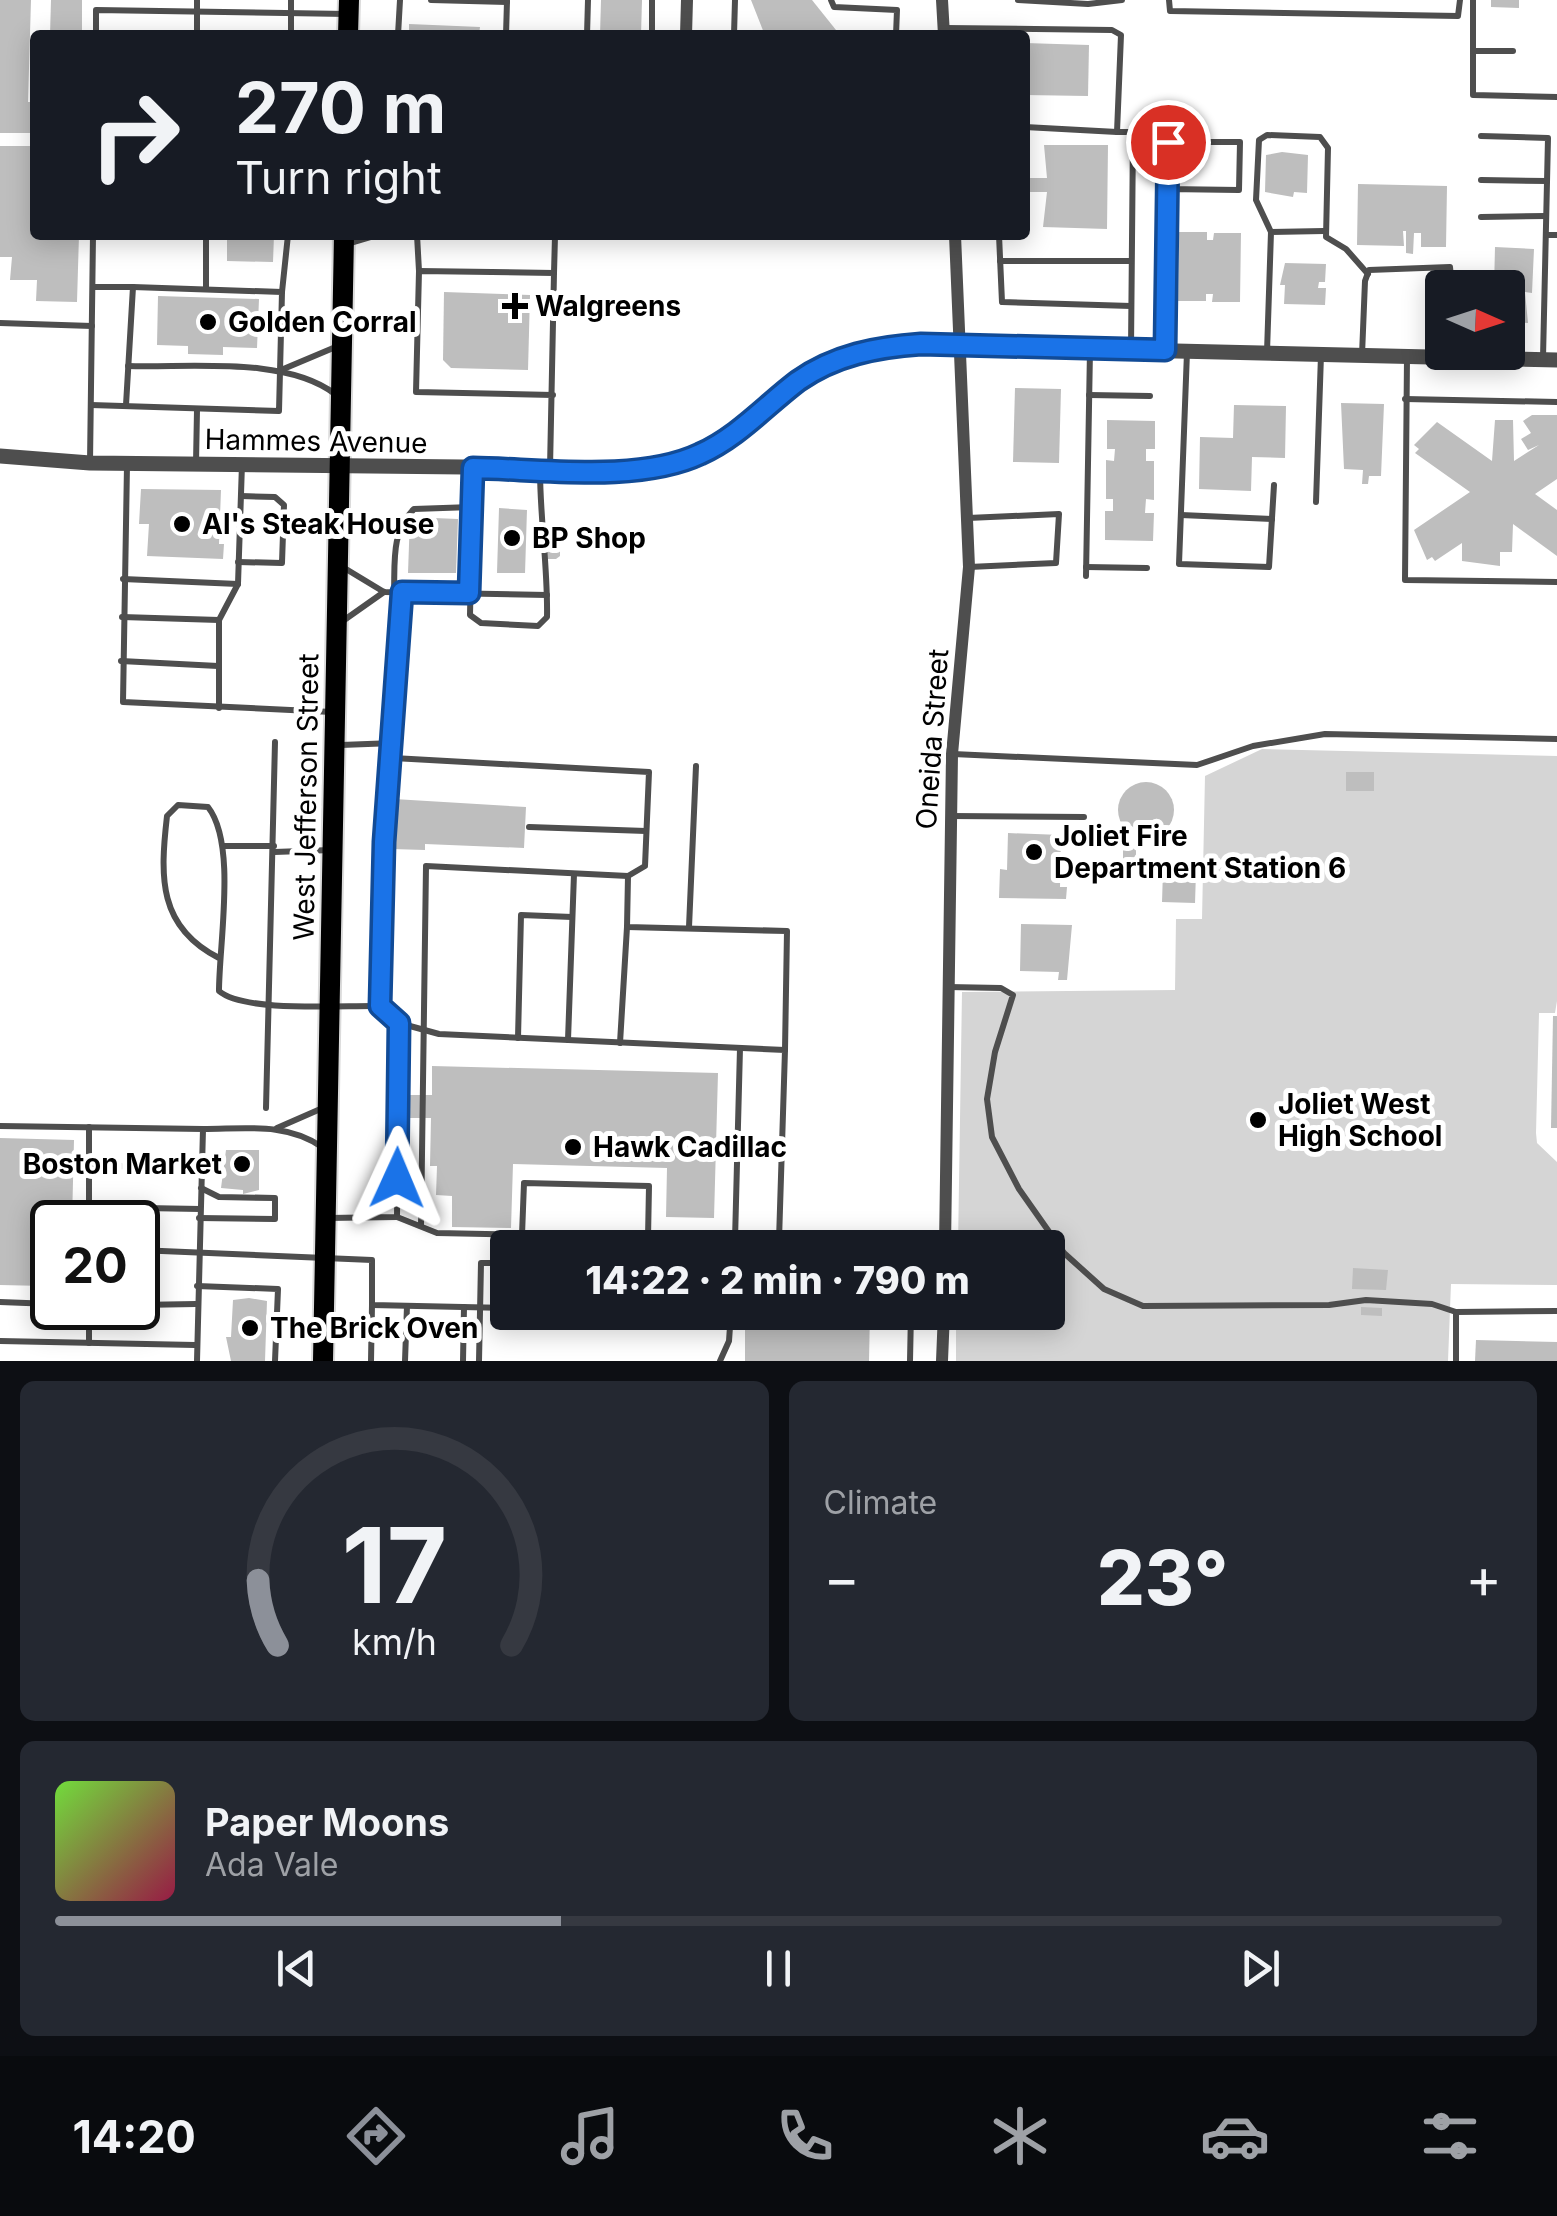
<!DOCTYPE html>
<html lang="en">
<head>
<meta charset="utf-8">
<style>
  :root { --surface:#171b24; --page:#242831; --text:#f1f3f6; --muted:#9ea1a6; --line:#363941; --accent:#8c9099 }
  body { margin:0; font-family:Inter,sans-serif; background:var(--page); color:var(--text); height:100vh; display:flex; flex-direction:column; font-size:38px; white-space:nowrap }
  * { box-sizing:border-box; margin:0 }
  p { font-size:32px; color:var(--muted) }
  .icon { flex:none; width:55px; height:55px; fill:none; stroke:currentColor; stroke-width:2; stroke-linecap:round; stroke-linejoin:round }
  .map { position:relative; height:1361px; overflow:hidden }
  .drawer { display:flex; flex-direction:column; gap:20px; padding:20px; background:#0d0f14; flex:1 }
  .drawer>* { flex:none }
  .hud { position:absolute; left:30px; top:30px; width:1000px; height:210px; border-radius:10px; box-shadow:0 5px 25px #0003; background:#171b24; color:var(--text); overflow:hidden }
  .needle { width:65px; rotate:93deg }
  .buttons { position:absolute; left:1425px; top:270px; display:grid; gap:20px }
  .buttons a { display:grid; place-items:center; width:100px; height:100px; border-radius:10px; background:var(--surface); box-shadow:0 5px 25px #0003; font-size:50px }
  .speed { position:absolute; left:30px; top:1200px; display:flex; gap:20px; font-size:50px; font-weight:700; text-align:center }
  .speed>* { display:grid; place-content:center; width:130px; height:130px; border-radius:50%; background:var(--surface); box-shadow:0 5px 25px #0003; line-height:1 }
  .speed .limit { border:5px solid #111; border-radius:15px; background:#fff; color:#111 }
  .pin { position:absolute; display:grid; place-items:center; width:85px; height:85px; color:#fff; margin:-42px; border:5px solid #fff; border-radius:50%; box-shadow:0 2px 10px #0007 }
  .me { position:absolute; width:110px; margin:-55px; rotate:1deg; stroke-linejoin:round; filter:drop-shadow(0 0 8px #0008) }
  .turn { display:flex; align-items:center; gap:35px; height:210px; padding:0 40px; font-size:45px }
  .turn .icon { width:130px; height:130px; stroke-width:2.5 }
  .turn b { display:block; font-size:70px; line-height:85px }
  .big { font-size:75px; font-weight:800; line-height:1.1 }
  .drawer .widget { flex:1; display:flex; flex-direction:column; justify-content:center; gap:15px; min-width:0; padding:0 35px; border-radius:15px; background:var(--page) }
  .drawer .dial { align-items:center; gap:0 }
  .dial svg { height:260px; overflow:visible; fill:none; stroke:var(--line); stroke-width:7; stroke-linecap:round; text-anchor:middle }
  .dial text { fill:var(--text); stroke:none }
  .song { display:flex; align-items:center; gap:30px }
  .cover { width:120px; height:120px; border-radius:15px; background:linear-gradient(135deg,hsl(100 70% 55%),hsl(340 70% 35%)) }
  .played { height:10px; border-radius:5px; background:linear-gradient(90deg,var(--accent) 35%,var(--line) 35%) }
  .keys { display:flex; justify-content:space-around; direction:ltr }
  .heat { display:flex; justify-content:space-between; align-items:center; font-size:55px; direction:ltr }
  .drawer .tiles { flex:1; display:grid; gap:20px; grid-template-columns:1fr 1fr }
  .widget:last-child { grid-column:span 2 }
  .trip { position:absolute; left:490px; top:1230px; width:575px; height:100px; border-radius:10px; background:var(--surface); box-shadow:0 5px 25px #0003; font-weight:800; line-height:100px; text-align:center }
  .tabs { display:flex; height:160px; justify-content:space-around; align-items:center; background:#090b0e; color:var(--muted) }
  .tabs .icon { width:70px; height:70px }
  .tabs .on { color:var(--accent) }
  .tabs b { font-size:45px; color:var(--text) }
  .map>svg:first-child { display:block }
  .green { fill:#d5d5d5 }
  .building { fill:#bebebe }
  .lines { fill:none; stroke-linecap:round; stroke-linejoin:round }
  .primary-casing { stroke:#dbdbdb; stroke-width:24 }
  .service { stroke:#4e4e4e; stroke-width:6 }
  .minor { stroke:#4e4e4e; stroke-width:12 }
  .tertiary { stroke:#4e4e4e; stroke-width:15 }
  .primary { stroke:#000; stroke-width:20 }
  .route-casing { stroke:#114b97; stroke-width:25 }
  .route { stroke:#1a73e8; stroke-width:18 }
  .poi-dot { fill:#000; stroke:#fff; stroke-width:4 }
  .labels { text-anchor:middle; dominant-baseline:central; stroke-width:10; stroke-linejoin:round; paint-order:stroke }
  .poi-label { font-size:28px; font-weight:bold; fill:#000; stroke:#fff; text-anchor:start }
  .street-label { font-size:28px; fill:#000; stroke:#fff }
</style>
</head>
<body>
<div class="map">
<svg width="1557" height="1361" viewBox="0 0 1557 1361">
  <rect width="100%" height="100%" fill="#fff"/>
  <path class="green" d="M1262 749 1557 756V1001L1555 1013H1539L1536 1133 1537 1143 1557 1162V1285L1451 1284 1448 1361H956V1313L1048 1312V1248L958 1247 962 992 1175 990 1176 919H1202L1205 776Z"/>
  <g class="building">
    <path d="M0 0H31L28 102H35V133H0Z"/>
    <path d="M51 0H82V35H50Z"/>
    <path d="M601 0H642L641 35H600Z"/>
    <path d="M751 0H812L840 35 764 33Z"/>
    <path d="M1491 0H1519V8L1491 7Z"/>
    <path d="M409 24 480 27 479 35H409Z"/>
    <path d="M1025 43 1089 45 1088 96 1025 95Z"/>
    <path d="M1044 145H1108L1107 229 1043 227 1047 192H1025V178H1047Z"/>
    <path d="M0 146H35V235H79L77 302 36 301 37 280H10L12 257H0Z"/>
    <path d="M1282 152 1308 155 1307 193 1294 192 1293 197 1265 192 1266 155Z"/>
    <path d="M1358 184 1447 186 1446 247H1421V233H1414L1413 254 1406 253V231H1403L1404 246 1357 245Z"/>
    <path d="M1179 232H1207V240H1213L1214 233H1241L1240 302H1212L1213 294H1206V301H1178Z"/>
    <path d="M227 235H274L273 262 227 261Z"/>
    <path d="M1495 247 1534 249 1532 293 1525 292 1528 323 1508 322V288H1494Z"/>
    <path d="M1285 263 1326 264 1325 282H1319L1318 288H1326L1325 305 1284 304 1285 285H1280Z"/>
    <path d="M444 292 530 295 528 370 451 368 443 360Z"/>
    <path d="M158 296 259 299 257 348 223 347V355L188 354V346L157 345Z"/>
    <path d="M1015 388 1061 389 1059 463 1013 462Z"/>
    <path d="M1341 403 1384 404 1381 476H1369L1368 484H1362L1363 470 1344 469Z"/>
    <path d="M1234 405 1286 406 1285 458 1252 457 1251 491 1199 489 1200 437 1233 438Z"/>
    <path d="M1532 415H1557V479L1535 494 1557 510V556L1513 524 1512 552H1500V566L1462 561V543L1435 561 1432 557 1427 560 1414 530 1470 492 1415 453 1419 449 1414 445 1437 422 1492 461 1495 420H1513L1514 461 1539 445 1528 450 1521 439 1531 433 1523 421Z"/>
    <path d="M1107 420 1155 421V449H1146V461H1154V500L1146 499 1145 513H1154L1153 541 1105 540V511H1113V499H1106V460L1114 461 1115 449H1107Z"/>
    <path d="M141 489 221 490 219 544H224L223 559 147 556 149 524H139Z"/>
    <path d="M499 508 527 510 525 573H497Z"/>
    <path d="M410 517 458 519 456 573H408Z"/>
    <path d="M545 534 560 537V556L556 559H545Z"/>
    <rect x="1346" y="772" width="28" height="19"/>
    <circle cx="1146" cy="810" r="28"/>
    <path d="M394 799 526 807 524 848 425 844V850L392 849Z"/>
    <path d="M1008 833 1061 835 1060 887H1067L1066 899 999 898 1000 869 1007 870Z"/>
    <path d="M1123 846 1136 847V866L1123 859Z"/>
    <path d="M1163 871 1196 872 1195 903 1162 902Z"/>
    <path d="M1021 924 1072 925 1067 980H1058L1059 972 1020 971Z"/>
    <path d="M1553 1016H1557V1128H1551Z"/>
    <path d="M432 1066 718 1073 714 1218 666 1217 667 1168 513 1164 511 1228 452 1227V1196L436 1195 437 1166H430L431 1118H408V1095H432Z"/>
    <path d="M0 1138 74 1140 72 1222H52V1292H45V1286L0 1285Z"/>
    <path d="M226 1150H259V1190L243 1194V1190L221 1188Z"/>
    <path d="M1353 1268 1388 1270 1386 1290 1352 1289Z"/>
    <path d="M249 1298 267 1301 265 1361H231L226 1337H231L233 1300Z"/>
    <path d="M1361 1307 1382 1308V1316L1361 1315Z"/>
    <path d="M745 1312H870L869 1361H745Z"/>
    <path d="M1476 1340 1557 1342V1361H1475Z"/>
  </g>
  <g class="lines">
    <defs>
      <g id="primary">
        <path d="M348 35 349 0"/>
        <path d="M323 1361 344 235"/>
      </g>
    </defs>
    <use href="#primary" class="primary-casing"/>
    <g class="service">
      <path d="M431 0 507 2"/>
      <path d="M831 0 834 7 897 10 896 35"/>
      <path d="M1018 0 1088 4 1122 0"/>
      <path d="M1169 0 1170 11 1458 16 1460 0"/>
      <path d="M1473 0V95L1557 97"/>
      <path d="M945 28 1112 30 1121 35 1117 132H1133L1131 349"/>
      <path d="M652 32V0"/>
      <path d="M96 35V10L347 14"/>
      <path d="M197 35V0"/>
      <path d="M291 35V0"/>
      <path d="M398 35 400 0"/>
      <path d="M506 35 507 1"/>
      <path d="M587 35 588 0"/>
      <path d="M652 35 686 33"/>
      <path d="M734 35 735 0"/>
      <path d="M1473 51H1513"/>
      <path d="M1025 127 1117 132"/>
      <path d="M1481 136 1548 138 1543 358"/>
      <path d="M1481 180 1547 181"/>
      <path d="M1481 217 1546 216"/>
      <path d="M1271 232 1256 200 1259 140 1267 135 1320 137 1328 148 1326 237 1346 249 1368 274"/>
      <path d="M417 235 419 271"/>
      <path d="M999 235 1002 302 1131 306"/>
      <path d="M1546 235H1557"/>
      <path d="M515 236H555L554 273"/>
      <path d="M350 243 377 235"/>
      <path d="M1000 261H1131"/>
      <path d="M93 287H133L126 405"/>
      <path d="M206 287V235"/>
      <path d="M282 292 288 235"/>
      <path d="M0 323 92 326"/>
      <path d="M1165 350 1168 142H1240L1239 190 1168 189"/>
      <path d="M1187 352 1179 564 1269 567 1274 485"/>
      <path d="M1267 352 1271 232 1324 231"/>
      <path d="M1362 355 1365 281 1369 270 1450 267 1452 288"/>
      <path d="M1407 357 1405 580 1557 582"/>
      <path d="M128 366C190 368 285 356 335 394"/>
      <path d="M281 370 338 346"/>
      <path d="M1089 395 1150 396"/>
      <path d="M1405 399 1557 402"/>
      <path d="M91 405 279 411 282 292 133 287"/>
      <path d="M90 463 93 235"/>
      <path d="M196 463 197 410"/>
      <path d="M127 465 123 702 332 712"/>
      <path d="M550 468 554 273 419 271 416 392 553 395"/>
      <path d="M473 469 470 615 481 623 538 626 547 617C548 568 540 519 540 470"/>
      <path d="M1316 502 1321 355"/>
      <path d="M1181 515 1272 519"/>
      <path d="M968 518 1059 514 1056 563 969 567"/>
      <path d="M238 562 282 563 284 505 275 497 241 496"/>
      <path d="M341 566 384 592 547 595"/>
      <path d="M1086 567 1147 568"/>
      <path d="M1086 576 1090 350"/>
      <path d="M123 579 238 584"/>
      <path d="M394 592C395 562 391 531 414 509L472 507"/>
      <path d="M122 617 219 620"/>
      <path d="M340 623 384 592"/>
      <path d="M121 661 218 666"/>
      <path d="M219 708V620L238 584 242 464"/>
      <path d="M341 745 394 743 402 592"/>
      <path d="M953 754 1197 765 1253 746 1325 734 1557 739"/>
      <path d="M393 758 649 772 645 866 628 876 426 866 421 1226"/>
      <path d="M951 816 1084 817"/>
      <path d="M529 827 646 831"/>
      <path d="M223 846H274"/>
      <path d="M274 852 331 850"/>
      <path d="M628 876 627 927 787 931 785 1050"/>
      <path d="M689 927 696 766"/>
      <path d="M219 958C158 927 160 877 167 816L178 805 208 807C237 844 219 943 219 991 245 1013 343 1005 380 1006L384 842 394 743"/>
      <path d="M948 987 1001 988 1013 995 995 1052 987 1099 992 1137 1019 1189 1064 1253 1104 1289 1143 1306 1329 1305 1366 1300 1432 1304 1456 1312"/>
      <path d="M518 1038 521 915 572 917"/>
      <path d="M568 1040 574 874"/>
      <path d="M620 1043 627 927"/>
      <path d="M266 1108 275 742"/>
      <path d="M0 1126 203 1129 197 1361"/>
      <path d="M277 1128 325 1107"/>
      <path d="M203 1129C245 1129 286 1122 322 1147"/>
      <path d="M89 1166 201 1167"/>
      <path d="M89 1207 200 1209"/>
      <path d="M397 1217 437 1233 779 1240 785 1050 439 1034 399 1023"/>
      <path d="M199 1218 275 1219V1198L219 1197 201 1188"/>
      <path d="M328 1218 397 1217 399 1023 380 1006"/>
      <path d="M89 1222V1127"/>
      <path d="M522 1235 524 1183 649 1186 648 1238"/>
      <path d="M735 1240 740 1048"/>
      <path d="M138 1250 372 1260V1305L508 1308"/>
      <path d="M197 1286 278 1289 275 1361"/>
      <path d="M0 1302 52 1304"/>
      <path d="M138 1305 196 1304"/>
      <path d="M0 1341 195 1345"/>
      <path d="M89 1343V1308"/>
      <path d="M371 1361 372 1305"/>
      <path d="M405 1361 407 1306"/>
      <path d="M463 1361 464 1307"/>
      <path d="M479 1361 481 1263H508"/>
      <path d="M720 1361 729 1341 731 1312"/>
      <path d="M910 1361 911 1312"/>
      <path d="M1456 1361V1312L1557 1311"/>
    </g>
    <g class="minor">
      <path d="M942 0 944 35"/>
      <path d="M686 35 687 0"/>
      <path d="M945 1248 952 754 969 567 955 235"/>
      <path d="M942 1361 944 1312"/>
    </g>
    <path class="tertiary" d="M0 456 90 463 650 469C736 452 759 396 829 363 858 349 890 346 921 345L1557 360"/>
    <use href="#primary" class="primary"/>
  </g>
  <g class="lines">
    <defs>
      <path id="route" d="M397 1178 399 1023 380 1006 384 842 402 592 469 593 473 468C540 469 639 483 700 454 738 437 765 406 798 381 835 355 877 347 921 344L1165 350 1168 142"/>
    </defs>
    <use href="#route" class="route-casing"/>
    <use href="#route" class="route"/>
  </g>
  <g class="poi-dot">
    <path d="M510 291h10v10h10v10h-10v10h-10v-10h-10v-10h10z"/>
    <circle cx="208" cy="322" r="10"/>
    <circle cx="182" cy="524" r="10"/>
    <circle cx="512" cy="538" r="10"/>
    <circle cx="1034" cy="852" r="10"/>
    <circle cx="1258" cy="1120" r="10"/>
    <circle cx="573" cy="1147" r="10"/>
    <circle cx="242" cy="1164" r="10"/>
    <circle cx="250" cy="1328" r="10"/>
  </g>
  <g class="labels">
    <g class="poi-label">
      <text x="535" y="306">Walgreens</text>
      <text x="228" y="322">Golden Corral</text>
      <text x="202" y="524">Al's Steak House</text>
      <text x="532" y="538">BP Shop</text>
      <text x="1054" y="836">Joliet Fire<tspan x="1054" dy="32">Department Station 6</tspan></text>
      <text x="1278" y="1104">Joliet West<tspan x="1278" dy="32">High School</tspan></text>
      <text x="593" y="1147">Hawk Cadillac</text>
      <text x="222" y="1164" text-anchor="end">Boston Market</text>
      <text x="270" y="1328">The Brick Oven</text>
    </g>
    <g class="street-label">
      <text transform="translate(316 441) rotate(1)">Hammes Avenue</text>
      <text transform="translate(932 739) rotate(-86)">Oneida Street</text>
      <text transform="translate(306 797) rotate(-89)">West Jefferson Street</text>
    </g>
  </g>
</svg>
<div class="buttons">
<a><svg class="needle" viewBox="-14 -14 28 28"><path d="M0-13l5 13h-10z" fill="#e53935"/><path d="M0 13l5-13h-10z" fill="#9ea1a6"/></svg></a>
</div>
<div class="speed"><div class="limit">20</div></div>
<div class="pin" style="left:1168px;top:142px;background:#d93025"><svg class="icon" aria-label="arrive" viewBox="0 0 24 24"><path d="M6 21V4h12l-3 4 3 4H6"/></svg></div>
<svg class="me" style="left:397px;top:1178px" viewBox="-20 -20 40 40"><path d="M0-17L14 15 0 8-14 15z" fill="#1a73e8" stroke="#fff" stroke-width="4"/></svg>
<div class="trip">14:22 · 2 min · 790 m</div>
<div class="hud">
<div class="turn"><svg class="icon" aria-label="right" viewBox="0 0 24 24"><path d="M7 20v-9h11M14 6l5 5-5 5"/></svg><div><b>270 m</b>Turn right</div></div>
</div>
</div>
<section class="drawer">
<div class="tiles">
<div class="widget dial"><svg viewBox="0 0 100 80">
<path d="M14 69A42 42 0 1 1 86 69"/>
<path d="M14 69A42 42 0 0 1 8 49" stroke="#8c9099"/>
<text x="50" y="56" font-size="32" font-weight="700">17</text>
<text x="50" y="72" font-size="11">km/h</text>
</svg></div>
<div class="widget"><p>Climate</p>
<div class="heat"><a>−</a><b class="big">23°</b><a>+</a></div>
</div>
<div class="widget">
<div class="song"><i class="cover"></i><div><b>Paper Moons</b><p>Ada Vale</p></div></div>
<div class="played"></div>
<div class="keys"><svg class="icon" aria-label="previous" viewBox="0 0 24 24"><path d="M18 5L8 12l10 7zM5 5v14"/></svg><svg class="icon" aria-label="pause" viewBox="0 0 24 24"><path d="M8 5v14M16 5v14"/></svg><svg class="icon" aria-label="next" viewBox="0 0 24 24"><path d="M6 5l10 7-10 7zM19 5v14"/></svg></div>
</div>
</div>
</section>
<nav class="tabs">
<b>14:20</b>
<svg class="icon on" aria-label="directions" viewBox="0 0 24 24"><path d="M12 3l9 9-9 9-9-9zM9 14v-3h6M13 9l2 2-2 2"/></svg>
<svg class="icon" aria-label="music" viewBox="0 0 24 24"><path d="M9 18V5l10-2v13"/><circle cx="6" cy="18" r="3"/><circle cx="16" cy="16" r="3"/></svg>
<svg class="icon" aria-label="phone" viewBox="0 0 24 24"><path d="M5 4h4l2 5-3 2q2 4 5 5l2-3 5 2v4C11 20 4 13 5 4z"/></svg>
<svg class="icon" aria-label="climate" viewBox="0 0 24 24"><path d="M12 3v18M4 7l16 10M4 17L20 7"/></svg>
<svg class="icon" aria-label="car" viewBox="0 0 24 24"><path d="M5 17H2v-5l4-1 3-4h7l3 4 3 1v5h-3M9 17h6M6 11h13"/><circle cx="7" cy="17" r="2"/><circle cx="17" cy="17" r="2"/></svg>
<svg class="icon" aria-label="filters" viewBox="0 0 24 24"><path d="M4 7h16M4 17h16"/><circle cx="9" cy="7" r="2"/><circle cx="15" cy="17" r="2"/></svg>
</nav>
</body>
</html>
